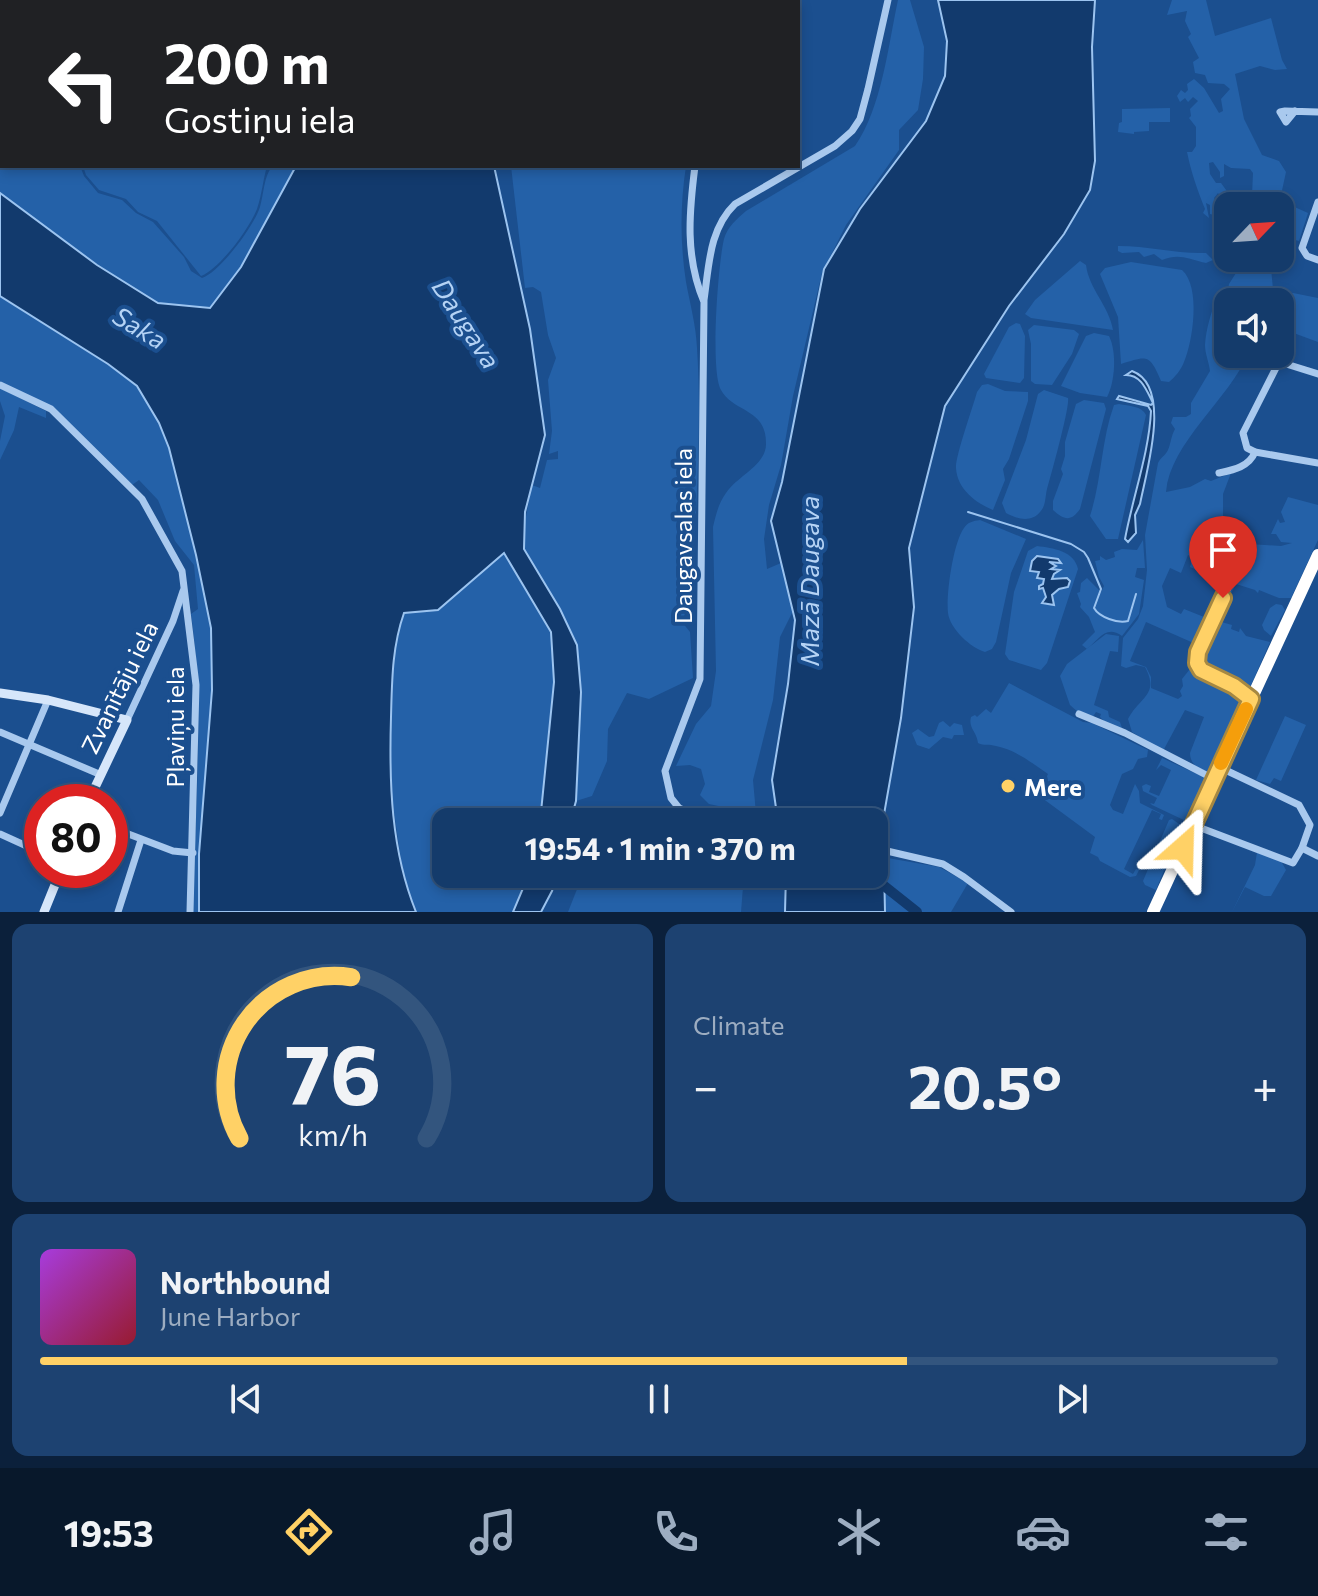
<!DOCTYPE html>
<html lang="en">
<head>
<meta charset="utf-8">
<style>
  :root { --surface:#143b6b; --page:#1d4271; --text:#f1f3f6; --muted:#9dadc1; --line:#33557e; --accent:#ffd166 }
  body { margin:0; font-family:Commissioner,sans-serif; background:var(--page); color:var(--text); height:100vh; display:flex; flex-direction:column; font-size:30px; white-space:nowrap }
  * { box-sizing:border-box; margin:0 }
  p { font-size:26px; color:var(--muted) }
  .icon { flex:none; width:44px; height:44px; fill:none; stroke:currentColor; stroke-width:2; stroke-linecap:round; stroke-linejoin:round }
  .map { position:relative; height:912px; overflow:hidden }
  .details { display:flex; flex-direction:column; gap:12px; padding:12px; background:#0b203b; flex:1 }
  .details>* { flex:none }
  .guide { position:absolute; left:0px; top:0px; width:800px; height:168px; box-shadow:0 4px 12px #0003,0 0 0 2px var(--line); background:#202124; color:#fff; overflow:hidden }
  .needle { width:52px; rotate:65deg }
  .fabs { position:absolute; left:1214px; top:192px; display:grid; gap:16px }
  .fabs a { display:grid; place-items:center; width:80px; height:80px; border-radius:16px; background:var(--surface); box-shadow:0 4px 12px #0003,0 0 0 2px var(--line); font-size:40px }
  .speed { position:absolute; left:24px; top:784px; display:flex; gap:16px; font-size:40px; font-weight:700; text-align:center }
  .speed>* { display:grid; place-content:center; width:104px; height:104px; border-radius:50%; background:var(--surface); box-shadow:0 4px 12px #0003,0 0 0 2px var(--line); line-height:1 }
  .speed .limit { border:12px solid #d22; background:#fff; color:#111 }
  .pin { position:absolute; display:grid; place-items:center; width:68px; height:68px; color:#fff; margin:-82px -34px; border-radius:50% 50% 50% 0; rotate:-45deg; box-shadow:0 0 8px #0007 }
  .pin .icon { rotate:45deg }
  .me { position:absolute; width:88px; margin:-44px; rotate:25deg; stroke-linejoin:round; filter:drop-shadow(0 0 6px #0008) }
  .turn { display:flex; align-items:center; gap:28px; height:168px; padding:0 32px; font-size:36px }
  .turn .icon { width:104px; height:104px; stroke-width:2.5 }
  .turn b { display:block; font-size:56px; line-height:68px }
  .big { font-size:60px; font-weight:700; line-height:1.1 }
  .details .widget { flex:1; display:flex; flex-direction:column; justify-content:center; gap:12px; min-width:0; padding:0 28px; border-radius:16px; background:var(--page) }
  .details .dial { align-items:center; gap:0 }
  .dial svg { height:208px; overflow:visible; fill:none; stroke:var(--line); stroke-width:7; stroke-linecap:round; text-anchor:middle }
  .dial text { fill:var(--text); stroke:none }
  .song { display:flex; align-items:center; gap:24px }
  .cover { width:96px; height:96px; border-radius:12px; background:linear-gradient(135deg,hsl(280 70% 55%),hsl(350 70% 35%)) }
  .played { height:8px; border-radius:4px; background:linear-gradient(90deg,var(--accent) 70%,var(--line) 70%) }
  .keys { display:flex; justify-content:space-around; direction:ltr }
  .heat { display:flex; justify-content:space-between; align-items:center; font-size:44px; direction:ltr }
  .details .tiles { flex:1; display:grid; gap:12px; grid-template-columns:1fr 1fr }
  .widget:last-child { grid-column:span 2 }
  .trip { position:absolute; left:432px; top:808px; width:456px; height:80px; border-radius:16px; background:var(--surface); box-shadow:0 4px 12px #0003,0 0 0 2px var(--line); font-weight:700; line-height:80px; text-align:center }
  .tabs { display:flex; height:128px; justify-content:space-around; align-items:center; background:#08182b; color:var(--muted) }
  .tabs .icon { width:56px; height:56px }
  .tabs .selected { color:var(--accent) }
  .tabs b { font-size:36px; color:var(--text) }
  .map>svg:first-child { display:block }
  .green { fill:#2461a8 }
  .water { fill:#123a6d; stroke:#9cc4f0; stroke-width:2 }
  .lines { fill:none; stroke-linecap:round; stroke-linejoin:round }
  .stream { stroke:#9cc4f0; stroke-width:2 }
  .river { stroke:#123a6d; stroke-width:10 }
  .street { stroke:#a9c9ee; stroke-width:7 }
  .secondary { stroke:#d6e6fa; stroke-width:9 }
  .highway { stroke:#fff; stroke-width:12 }
  .route-casing { stroke:#a68842; stroke-width:20 }
  .route { stroke:#ffd166; stroke-width:14 }
  .slow { stroke:#f59e0b; stroke-width:14 }
  .poi-dot { fill:#ffd166; stroke:#1b4f8f; stroke-width:3 }
  .labels { text-anchor:middle; dominant-baseline:central; stroke-width:8; stroke-linejoin:round; paint-order:stroke }
  .street-label { font-size:24px; fill:#fff; stroke:#1b4f8f }
  .poi-label { font-size:24px; font-weight:bold; fill:#fff; stroke:#1b4f8f; text-anchor:start }
  .water-label { font-size:26px; font-style:italic; fill:#b5d3f5; stroke:#1b4f8f }
</style>
</head>
<body>
<div class="map">
<svg width="1318" height="912" viewBox="0 0 1318 912">
  <rect width="100%" height="100%" fill="#1b4f8f"/>
  <g class="green">
    <path d="M898 0H910L924 47 923 79 918 110 899 130V150L846 225 822 273 793 396 781 465 769 505 764 539 767 569 781 563 793 611 780 637 773 700 753 780 756 814 709 804 700 795 705 784 701 769 690 765 676 766 696 724 711 706 716 671 713 527C716 515 718 504 726 493 737 476 767 465 766 443 766 408 734 413 721 390 710 371 718 264 724 239 727 227 737 219 746 211L855 146C882 107 888 46 898 0Z"/>
    <path d="M1172 0H1206L1215 36 1271 18 1282 60 1287 69 1275 70 1260 66 1235 74 1244 119 1262 155 1279 161 1286 172 1281 195 1290 205 1308 213 1299 241 1280 236V206H1255L1253 199 1248 206 1240 205V193L1247 192 1252 195 1253 173 1250 169 1231 168 1224 164V176L1220 178V172L1213 162 1209 163 1210 174 1216 183H1221L1229 194 1231 206H1228V215H1224C1218 206 1223 199 1218 193L1214 198 1218 205 1212 208 1219 212 1218 216 1210 214V205L1206 203 1209 218 1203 213 1205 209C1197 189 1191 172 1187 152H1192L1196 146V127L1189 118 1191 116 1190 109 1198 101 1193 97 1188 102 1185 98 1180 102 1177 96 1181 90 1185 93 1188 90 1187 84 1194 79 1204 88 1219 113 1223 111 1221 99 1230 89 1224 84 1208 83 1205 75 1195 73 1193 62 1199 58 1188 37 1191 34 1185 21 1187 11 1167 15Z"/>
    <path d="M1170 108V122H1149V131L1134 132V134L1118 132 1119 123 1122 122V109Z"/>
    <path d="M0 113 2 166H80L84 176 98 193 122 200 136 213 153 222 184 257 191 271 202 278C220 272 254 226 260 207 264 194 264 174 273 166H390L267 358 0 230Z"/>
    <path d="M83 166H267C263 180 262 194 257 209 250 227 220 269 201 276L157 221 138 212 126 199 99 190 86 175Z"/>
    <path d="M511 166H686C680 205 680 243 686 282 690 304 696 325 697 348 701 409 698 471 695 532L688 539 682 577 690 599 682 622 690 632 693 678 649 699 627 693 608 729 607 761 592 796 576 801 570 822H446V874H557L552 891 541 912H268L401 860 389 777 394 643 403 613 525 522 532 485 540 488 547 460 558 459V451L549 454 552 431 548 380 556 358 548 335 541 292 533 287 525 288Z"/>
    <path d="M1118 246C1149 246 1176 254 1206 253L1213 260 1206 263C1187 259 1180 253 1162 260L1154 254 1144 257 1139 252 1122 253 1118 251Z"/>
    <path d="M1239 258 1248 260 1270 258 1273 289 1318 298V342L1280 328V302H1228V354H1248C1229 399 1170 443 1166 492L1190 487 1205 479 1211 481 1231 473 1223 494V522L1247 536 1223 594 1229 577 1216 565 1210 575 1190 567 1193 558 1188 555 1181 573 1170 568 1162 586 1167 607 1181 614 1184 609 1209 619 1198 645 1146 622 1130 661 1146 667 1151 677V688L1178 699 1182 696 1180 691 1183 686 1182 679 1190 669 1218 682 1219 687 1221 683 1243 699 1211 772C1199 771 1190 764 1190 753L1204 717 1185 710 1163 751 1132 732 1128 719C1140 696 1160 695 1145 667L1136 665 1126 668 1121 666 1123 638 1138 619 1143 606 1147 570 1145 535 1158 463C1161 457 1165 456 1168 450 1171 443 1171 436 1175 429L1171 423 1173 417H1186L1191 414V403L1210 371C1209 362 1205 354 1205 345 1206 329 1211 313 1216 300L1227 295 1229 284 1236 273 1235 260Z"/>
    <path d="M1080 261 1086 265C1089 289 1109 306 1113 330L1031 318 1025 314 1035 300Z"/>
    <path d="M1131 262 1182 270C1201 287 1193 341 1184 362 1181 370 1175 377 1169 382L1161 381C1149 352 1146 357 1121 364L1118 317 1100 274 1105 268Z"/>
    <path d="M0 296 108 364 137 386 159 423 169 448 196 555 211 628 212 690 199 854V912H192C195 813 205 712 191 614L198 609 194 565 175 541 158 500 139 480 132 485 60 415 0 382Z"/>
    <path d="M1016 323 1020 324 1025 336 1024 378 1020 383 986 378 984 374 1009 327Z"/>
    <path d="M1034 325 1074 330 1079 334 1072 354 1052 385 1035 384 1031 381V344L1028 330Z"/>
    <path d="M1094 333 1109 336C1117 352 1115 382 1107 397L1080 393 1061 386 1086 336Z"/>
    <path d="M988 384 1005 391 1028 392V401L1009 459 1003 469 1005 480 993 510C976 503 957 489 956 468 955 457 973 407 977 392L982 385Z"/>
    <path d="M0 388 46 411V418L19 407 14 430 0 460V441L5 416 0 401Z"/>
    <path d="M1044 390 1068 398C1070 407 1051 475 1047 489 1045 497 1046 506 1040 512 1031 523 1017 519 1006 513L1002 503 1026 440 1038 394Z"/>
    <path d="M1084 400 1104 403 1106 409 1080 509C1071 522 1064 520 1053 510V501L1063 474 1061 469 1065 456V442L1076 404Z"/>
    <path d="M1119 404C1129 406 1142 406 1146 415L1118 539H1106L1090 516C1102 479 1101 441 1114 405Z"/>
    <path d="M1288 497 1318 505V540L1291 598H1279L1259 590 1258 593 1255 590 1236 584 1221 612 1250 544 1281 546 1292 543 1281 542 1276 534H1271L1278 519 1280 523 1285 522 1281 512Z"/>
    <path d="M980 520 1026 539 1011 573 996 642 992 649 985 652C971 648 950 629 948 613 946 595 953 543 964 528 968 522 973 521 980 520Z"/>
    <path d="M1143 540 1145 568H1137L1135 577 1144 580 1139 614 1122 636C1106 624 1098 640 1087 649L1082 645 1095 632 1089 617 1080 607 1081 604 1077 593 1080 592 1081 583 1087 578 1101 592 1104 586 1099 577 1095 561 1100 560V556L1106 560 1115 557 1114 552 1122 549 1137 550Z"/>
    <path d="M1037 546C1053 548 1074 551 1078 569L1047 663 1041 670 1009 660 1005 654 1014 592 1028 551Z"/>
    <path d="M1276 604 1282 605 1285 610 1271 636 1264 630 1262 625 1270 608Z"/>
    <path d="M1218 617V621L1232 625 1231 629 1239 632 1240 628 1246 636 1270 642 1248 692 1202 666 1199 657Z"/>
    <path d="M1106 634 1119 636 1118 652 1110 651 1094 705 1108 711 1109 717 1120 722 1122 728 1108 725 1100 717 1101 714 1096 712 1092 718 1079 713 1070 705 1060 676 1067 664Z"/>
    <path d="M1009 683 1083 722 1092 723 1148 750 1147 757 1138 759 1133 769 1122 774 1110 805 1113 810 1123 814 1135 784 1139 791 1140 803 1164 815 1162 820 1159 819 1161 814 1152 810 1124 869 1133 874 1136 869 1139 870 1136 876 1130 877 1100 861 1098 857 1090 853 1095 837 1038 795 1048 774C1032 763 1016 750 996 746 989 744 984 746 978 743 977 732 968 728 971 717L975 715 977 717 986 709 991 713Z"/>
    <path d="M1285 716 1306 725 1281 781 1274 778 1270 784 1256 780Z"/>
    <path d="M943 721 950 727 954 723 962 725 964 735H954L952 739 943 737 929 749 917 745 912 733 918 729 929 737 934 736 939 723Z"/>
    <path d="M1162 758 1208 779 1188 822 1152 805 1150 803 1154 804 1157 798 1143 791 1142 786 1146 784 1151 786 1149 792 1159 796 1171 770 1161 765 1156 770Z"/>
    <path d="M1172 819 1185 828 1170 855 1156 890 1145 885 1143 881 1169 820Z"/>
    <path d="M1257 852 1281 861 1286 870 1271 896H1264L1245 887 1232 912 1255 865Z"/>
    <path d="M882 857 939 867 968 883 951 912H849Z"/>
    <path d="M583 874H744L741 912H568Z"/>
  </g>
  <g class="water">
    <path d="M938 0H1095L1092 47 1095 161 1090 190 1064 234 1009 306 945 406 909 548 914 607 901 718 883 820 885 912H785L786 874H874V822H778L772 780 788 684 795 620 771 521 782 482 824 269 860 209 926 121 945 76 947 41Z"/>
    <path d="M296 166H494L530 329 545 435 525 512 524 549 560 609 577 645 581 692 576 801 570 822H540L554 682 551 632 504 553 438 610 404 613C392 647 392 681 391 717 389 783 391 850 416 912H199V854L212 690 211 628 196 555 169 448 159 423 137 386 108 364 0 296V193L97 265 158 303 210 308 241 267Z"/>
    <path d="M1132 371C1173 386 1146 472 1140 504L1135 515 1136 533 1128 542 1125 539C1133 496 1149 453 1151 411L1148 406 1117 399 1119 396 1151 405 1153 403C1146 389 1141 375 1126 375Z"/>
    <path d="M1037 556 1058 559 1061 563 1049 562 1056 566 1051 569 1060 570 1054 574 1052 579 1067 578 1070 581 1068 587 1059 589 1052 595 1054 605 1042 603 1046 597 1043 588 1039 589V586L1043 584 1044 579 1037 578 1039 572 1030 571 1032 561Z"/>
    <path d="M529 874H557L552 891 541 912H513Z"/>
  </g>
  <g class="lines">
    <path class="stream" d="M968 512 1071 544 1084 552 1088 558 1101 589 1094 608C1099 617 1118 624 1128 621L1136 594"/>
    <path class="river" d="M873 882 883 885 917 912"/>
    <g class="street">
      <path d="M722 2 723 0"/>
      <path d="M1295 111 1286 122 1280 112 1285 111 1318 112"/>
      <path d="M695 166C689 213 685 257 704 302L700 679 665 771 671 798 679 808 693 815 724 822"/>
      <path d="M1318 202 1302 248 1307 256 1318 260"/>
      <path d="M704 300C709 266 709 229 735 204L835 146 852 131 860 119 868 89 888 0"/>
      <path d="M1318 374 1283 363 1278 364 1243 433 1247 448 1255 452 1318 463"/>
      <path d="M0 385 51 409 142 499 182 571 196 685 190 912"/>
      <path d="M1219 473C1233 470 1249 467 1255 452"/>
      <path d="M1250 538 1196 660C1200 671 1238 690 1251 699"/>
      <path d="M1079 714 1125 733 1214 779"/>
      <path d="M127 720 173 621 183 591"/>
      <path d="M0 732 99 774"/>
      <path d="M1219 767 1299 805 1310 825 1302 848"/>
      <path d="M0 813 48 700"/>
      <path d="M1193 825 1293 863 1302 848 1318 856"/>
      <path d="M110 827 173 851 193 853"/>
      <path d="M0 834 42 853"/>
      <path d="M874 848 943 864 964 877 1011 912"/>
      <path d="M118 912 141 840"/>
    </g>
    <g class="secondary">
      <path d="M0 693 48 700 127 720 88 802"/>
      <path d="M44 912 61 870"/>
    </g>
    <path class="highway" d="M1153 912 1318 555"/>
  </g>
  <g class="lines">
    <defs>
      <path id="route" d="M1183 848 1251 699 1234 686 1201 670 1197 663 1198 652 1223 598"/>
    </defs>
    <use href="#route" class="route-casing"/>
    <use href="#route" class="route"/>
    <path class="slow" d="M1221 763 1246 709"/>
  </g>
  <circle class="poi-dot" cx="1008" cy="786" r="8"/>
  <g class="labels">
    <g class="street-label">
      <text transform="translate(682 536) rotate(-90)">Daugavsalas iela</text>
      <text transform="translate(119 687) rotate(-64)">Zvanītāju iela</text>
      <text transform="translate(174 727) rotate(-90)">Pļaviņu iela</text>
    </g>
    <g class="poi-label">
      <text x="1024" y="786">Mere</text>
    </g>
    <g class="water-label">
      <text transform="translate(467 323) rotate(57)">Daugava</text>
      <text transform="translate(140 327) rotate(31)">Saka</text>
      <text transform="translate(808 581) rotate(-90)">Mazā Daugava</text>
    </g>
  </g>
</svg>
<div class="fabs">
<a><svg class="needle" viewBox="-14 -14 28 28"><path d="M0-13l5 13h-10z" fill="#e53935"/><path d="M0 13l5-13h-10z" fill="#9dadc1"/></svg></a>
<a><svg class="icon" aria-label="sound" viewBox="0 0 24 24"><path d="M4 9h4l5-4v14l-5-4H4zM17 9q2 3 0 6"/></svg></a>
</div>
<div class="speed"><div class="limit">80</div></div>
<div class="pin" style="left:1223px;top:598px;background:#d93025"><svg class="icon" aria-label="arrive" viewBox="0 0 24 24"><path d="M6 21V4h12l-3 4 3 4H6"/></svg></div>
<svg class="me" style="left:1183px;top:848px" viewBox="-20 -20 40 40"><path d="M0-17L14 15 0 8-14 15z" fill="#ffd166" stroke="#fff" stroke-width="4"/></svg>
<div class="trip">19:54 · 1 min · 370 m</div>
<div class="guide">
<div class="turn"><svg class="icon" aria-label="left" viewBox="0 0 24 24"><path d="M17 20v-9H6M10 6l-5 5 5 5"/></svg><div><b>200 m</b>Gostiņu iela</div></div>
</div>
</div>
<section class="details">
<div class="tiles">
<div class="widget dial"><svg viewBox="0 0 100 80">
<path d="M14 69A42 42 0 1 1 86 69"/>
<path d="M14 69A42 42 0 0 1 57 7" stroke="#ffd166"/>
<text x="50" y="56" font-size="32" font-weight="700">76</text>
<text x="50" y="72" font-size="11">km/h</text>
</svg></div>
<div class="widget"><p>Climate</p>
<div class="heat"><a>−</a><b class="big">20.5°</b><a>+</a></div>
</div>
<div class="widget">
<div class="song"><i class="cover"></i><div><b>Northbound</b><p>June Harbor</p></div></div>
<div class="played"></div>
<div class="keys"><svg class="icon" aria-label="previous" viewBox="0 0 24 24"><path d="M18 5L8 12l10 7zM5 5v14"/></svg><svg class="icon" aria-label="pause" viewBox="0 0 24 24"><path d="M8 5v14M16 5v14"/></svg><svg class="icon" aria-label="next" viewBox="0 0 24 24"><path d="M6 5l10 7-10 7zM19 5v14"/></svg></div>
</div>
</div>
</section>
<nav class="tabs">
<b>19:53</b>
<svg class="icon selected" aria-label="directions" viewBox="0 0 24 24"><path d="M12 3l9 9-9 9-9-9zM9 14v-3h6M13 9l2 2-2 2"/></svg>
<svg class="icon" aria-label="music" viewBox="0 0 24 24"><path d="M9 18V5l10-2v13"/><circle cx="6" cy="18" r="3"/><circle cx="16" cy="16" r="3"/></svg>
<svg class="icon" aria-label="phone" viewBox="0 0 24 24"><path d="M5 4h4l2 5-3 2q2 4 5 5l2-3 5 2v4C11 20 4 13 5 4z"/></svg>
<svg class="icon" aria-label="climate" viewBox="0 0 24 24"><path d="M12 3v18M4 7l16 10M4 17L20 7"/></svg>
<svg class="icon" aria-label="car" viewBox="0 0 24 24"><path d="M5 17H2v-5l4-1 3-4h7l3 4 3 1v5h-3M9 17h6M6 11h13"/><circle cx="7" cy="17" r="2"/><circle cx="17" cy="17" r="2"/></svg>
<svg class="icon" aria-label="filters" viewBox="0 0 24 24"><path d="M4 7h16M4 17h16"/><circle cx="9" cy="7" r="2"/><circle cx="15" cy="17" r="2"/></svg>
</nav>
</body>
</html>
